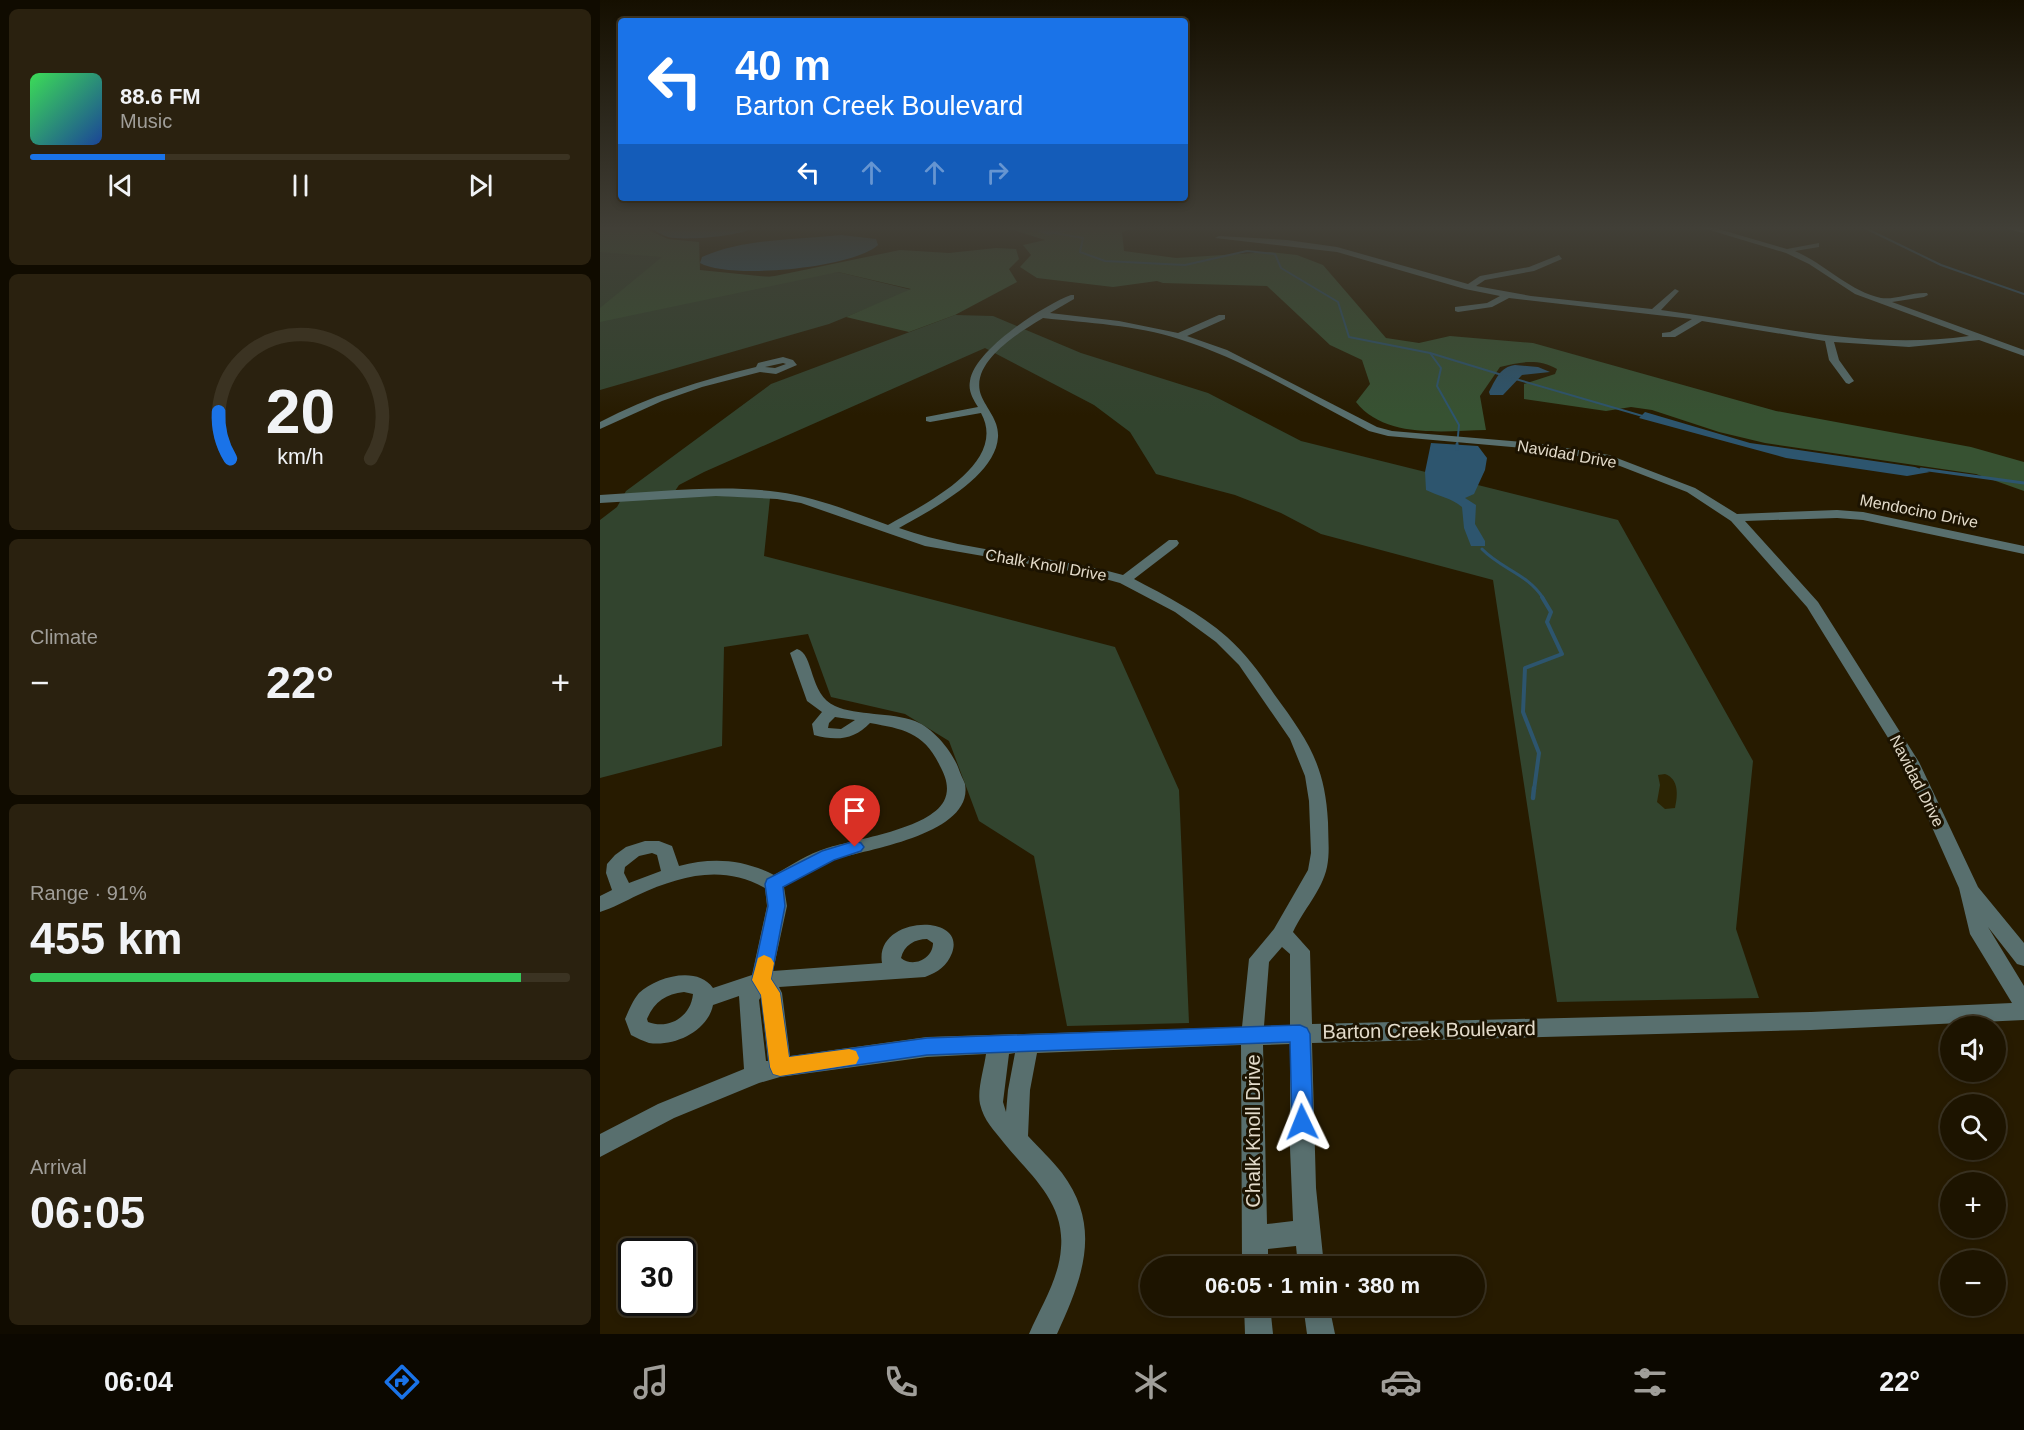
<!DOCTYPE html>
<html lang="en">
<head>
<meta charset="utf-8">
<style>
  :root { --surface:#1d1400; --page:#2a210f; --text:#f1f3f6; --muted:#a09e99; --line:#3b3322; --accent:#1a73e8 }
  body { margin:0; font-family:Helvetica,sans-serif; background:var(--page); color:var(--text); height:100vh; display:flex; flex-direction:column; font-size:22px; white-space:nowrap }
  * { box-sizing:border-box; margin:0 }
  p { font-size:20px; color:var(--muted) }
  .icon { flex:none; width:33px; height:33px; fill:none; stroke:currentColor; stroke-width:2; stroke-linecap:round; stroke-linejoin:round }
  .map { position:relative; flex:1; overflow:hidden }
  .sheet { display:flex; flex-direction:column; gap:9px; padding:9px; background:#100b00; width:600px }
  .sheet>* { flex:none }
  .banner { position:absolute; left:18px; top:18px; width:570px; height:183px; border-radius:6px; box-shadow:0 3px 9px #0003,0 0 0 2px var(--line); background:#1a73e8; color:#fff; overflow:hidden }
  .buttons { position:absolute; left:1340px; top:1016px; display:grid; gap:12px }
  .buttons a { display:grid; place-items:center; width:66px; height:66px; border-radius:50%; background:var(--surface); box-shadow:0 3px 9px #0003,0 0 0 2px var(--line); font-size:30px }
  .speed { position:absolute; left:18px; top:1238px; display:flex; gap:12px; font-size:30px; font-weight:700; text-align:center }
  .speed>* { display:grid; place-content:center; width:78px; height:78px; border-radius:50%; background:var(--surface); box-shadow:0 3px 9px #0003,0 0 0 2px var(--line); line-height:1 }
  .speed .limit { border:3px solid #111; border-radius:9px; background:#fff; color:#111 }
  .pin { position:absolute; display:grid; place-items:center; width:51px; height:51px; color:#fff; margin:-62px -26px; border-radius:50% 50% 50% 0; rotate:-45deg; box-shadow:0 0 6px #0007 }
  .pin .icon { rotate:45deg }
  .me { position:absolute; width:66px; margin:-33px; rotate:358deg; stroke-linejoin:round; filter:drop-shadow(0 0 4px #0008) }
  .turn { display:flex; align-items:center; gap:21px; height:126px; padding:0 18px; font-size:27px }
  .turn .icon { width:78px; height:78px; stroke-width:2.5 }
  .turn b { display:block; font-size:42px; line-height:51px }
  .lanes { display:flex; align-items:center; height:57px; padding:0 18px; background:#0003; justify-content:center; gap:30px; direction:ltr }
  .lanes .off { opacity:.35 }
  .big { font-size:45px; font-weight:700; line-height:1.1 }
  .sheet .widget { flex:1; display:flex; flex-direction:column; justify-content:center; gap:9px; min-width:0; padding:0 21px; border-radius:9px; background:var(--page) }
  .sheet .dial { align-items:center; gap:0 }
  .dial svg { height:156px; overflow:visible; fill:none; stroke:var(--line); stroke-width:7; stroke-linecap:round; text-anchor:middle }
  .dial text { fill:var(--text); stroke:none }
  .song { display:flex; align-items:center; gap:18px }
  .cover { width:72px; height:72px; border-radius:9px; background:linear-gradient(135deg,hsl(130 70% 55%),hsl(220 70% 35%)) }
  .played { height:6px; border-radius:3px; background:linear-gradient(90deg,var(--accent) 25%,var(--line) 25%) }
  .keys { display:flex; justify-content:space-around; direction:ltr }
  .heat { display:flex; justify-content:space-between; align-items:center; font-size:33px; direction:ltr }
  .charge { height:9px; border-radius:4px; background:linear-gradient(90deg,#34c759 91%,var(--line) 0) }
  .trip { position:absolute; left:540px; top:1256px; width:345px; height:60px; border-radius:30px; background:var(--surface); box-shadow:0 3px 9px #0003,0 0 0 2px var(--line); font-weight:700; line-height:60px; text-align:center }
  .dock { display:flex; height:96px; justify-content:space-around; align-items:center; background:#0c0800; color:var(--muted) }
  .dock .icon { width:42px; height:42px }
  .dock .on { color:var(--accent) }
  .dock b { font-size:27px; color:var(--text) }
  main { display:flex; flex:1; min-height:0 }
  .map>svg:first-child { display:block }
  .green { fill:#32442e }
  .forest { fill:#375232 }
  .sand { fill:#2c2403 }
  .water { fill:#2d556e }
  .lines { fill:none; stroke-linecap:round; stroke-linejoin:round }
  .stream-far3 { stroke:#2d556e; stroke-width:2 }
  .stream-far2 { stroke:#2d556e; stroke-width:3 }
  .stream-far1 { stroke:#2d556e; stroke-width:4 }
  .stream { stroke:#2d556e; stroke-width:4.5 }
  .river { fill:#2d556e; fill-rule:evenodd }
  .minor { fill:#586f6e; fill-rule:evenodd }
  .route { fill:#1a73e8; stroke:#114b97; stroke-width:1.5 }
  .slow { fill:#f59e0b }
  .labels { text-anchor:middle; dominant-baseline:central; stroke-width:6; stroke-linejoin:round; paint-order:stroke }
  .street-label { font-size:16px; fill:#e3dbca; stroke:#1c1300 }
  .near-street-label { font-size:20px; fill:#e3dbca; stroke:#1c1300 }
</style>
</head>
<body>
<main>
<section class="sheet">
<div class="widget">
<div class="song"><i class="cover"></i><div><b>88.6 FM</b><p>Music</p></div></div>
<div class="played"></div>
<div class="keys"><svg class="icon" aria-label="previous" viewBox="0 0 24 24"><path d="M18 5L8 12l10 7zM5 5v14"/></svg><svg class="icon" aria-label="pause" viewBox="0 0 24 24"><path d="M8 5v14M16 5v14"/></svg><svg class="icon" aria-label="next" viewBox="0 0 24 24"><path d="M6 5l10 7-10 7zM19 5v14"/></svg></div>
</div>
<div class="widget dial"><svg viewBox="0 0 100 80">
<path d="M14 69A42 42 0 1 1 86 69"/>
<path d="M14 69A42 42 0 0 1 8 45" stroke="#1a73e8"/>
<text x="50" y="56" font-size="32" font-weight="700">20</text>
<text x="50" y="72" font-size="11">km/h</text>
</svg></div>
<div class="widget"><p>Climate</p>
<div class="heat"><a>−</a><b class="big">22°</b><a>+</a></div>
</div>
<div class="widget"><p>Range · 91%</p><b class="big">455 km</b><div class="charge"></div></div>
<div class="widget"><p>Arrival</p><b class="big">06:05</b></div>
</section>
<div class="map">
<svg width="1424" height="1334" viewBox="0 0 1424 1334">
  <rect width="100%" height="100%" fill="#271b00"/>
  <g class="green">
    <path d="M0 228H18L101 281 238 272 312 290 229 324 0 390Z"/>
    <path d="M355 315 393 316 481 353 608 393 701 441 1018 520 1153 761 1136 929 1159 998 957 1002 893 580 721 534 681 513 635 495 556 474 530 432 494 405 385 348 104 472 79 485 75 491 104 495 170 498 164 556 515 647 579 790 589 1023 467 1026 434 856 379 821 349 741 305 714 231 697 208 634 124 647 122 746 0 778V520L17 507 26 491 171 384Z"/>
  </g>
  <g class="forest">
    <path d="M0 228H44L68 239 99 242 100 270 170 277 300 250 349 253 396 248 416 249 419 259 409 269 417 282 355 315 309 332 246 317 311 289 238 272 0 322V308L62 257 0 252Z"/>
    <path d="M407 228H535L522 232 524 251 576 258 669 252 697 255 723 265 786 338 819 343 850 336 933 343 1176 411 1371 447 1424 462V491L1376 474 1165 443 1119 432 1052 410 1031 407 1006 411 924 399V384L955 374 957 369C938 358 920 362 900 367L880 396 886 430C844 431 785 439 756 402L770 384 762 360 730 345 667 286 563 283 557 281 513 287 437 278 420 267 431 255 423 245 445 240Z"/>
  </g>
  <path class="sand" d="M1065 774C1079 779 1078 795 1075 808L1065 809 1057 802 1060 785 1058 775Z"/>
  <g class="water">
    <path d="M51 228H154C139 236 85 241 68 237 62 235 56 231 51 228Z"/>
    <path d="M241 235 276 239 278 245C253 268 130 280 100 263L102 257C144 238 195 240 241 235Z"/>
    <path d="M915 365 938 367 950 372 922 375 903 395H890L889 392C896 379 900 367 915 365Z"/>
    <path d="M1045 412 1150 443 1315 467 1330 472 1307 476 1186 458 1039 418Z"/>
    <path d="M831 443 878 446 887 458 885 470 874 494 865 498 876 505 875 524 885 541V546H871L864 528 862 507C852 498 838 496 826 490L825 472Z"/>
  </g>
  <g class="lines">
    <g class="stream-far3">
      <path d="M1265 228 1341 265 1424 294"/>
      <path d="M449 232 483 238 480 252 505 261 585 265 647 251 675 254 681 268 738 302 749 337 830 353 902 375"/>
      <path d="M830 353 841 368 837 386 859 425 857 446"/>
      <path d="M912 378 1046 417"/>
    </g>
    <g class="stream-far2">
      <path d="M857 449V444"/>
      <path d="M1321 469 1424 483"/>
      <path d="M882 549C901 569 928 574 943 598"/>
    </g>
    <path class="stream-far1" d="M934 790 939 753 923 712 925 668 962 654 947 622 951 612 942 597"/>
    <path class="stream" d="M933 798 934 788"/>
    <path class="river" d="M425 228H481L449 235Z"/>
    <g class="minor">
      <path d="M1103 228H1115L1187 249 1219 243V247L1195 251C1225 264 1249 291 1281 298 1295 300 1312 292 1327 293L1328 295 1324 297 1292 302 1424 350V356L1379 340 1309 347 1234 342 1239 360 1254 381 1249 384 1246 383 1229 360 1225 341 1102 321 1075 337H1062V333L1070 332 1092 319 909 298 892 307 858 312 855 311V307L887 303 900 296 865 289 737 252 615 238 619 236 687 240 737 247 868 284 880 276 929 267 959 255 962 259 934 271 885 280 876 286 931 296 1052 309 1075 289 1079 291 1061 310C1164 323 1264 351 1369 336L1255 294 1209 264 1186 253Z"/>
      <path d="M1407 228 1424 229V233L1408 229Z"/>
      <path d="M471 295H474V299L450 313 519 321 578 333 619 315H625V319L587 336 627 350 777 427 792 431 935 443 1009 455 1095 488 1137 514 1237 510 1263 512 1424 546V554L1263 520 1237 518 1145 521 1218 602 1319 762 1378 887 1424 943V966L1417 964 1388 927 1424 986V1020L1211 1030 712 1043 716 1188 724 1266H698L696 1246 668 1249V1266H642L641 1045 437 1053 430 1090 428 1136C439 1148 452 1160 462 1173 503 1228 482 1279 457 1334H429C441 1306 459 1279 461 1248 465 1202 430 1175 404 1143 394 1130 384 1121 380 1104 377 1090 384 1069 386 1054L327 1057 180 1077 159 1083 74 1118 0 1157V1134L58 1104 144 1069 139 996 113 1005C108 1031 74 1047 49 1043 43 1041 37 1038 31 1035L25 1019C29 1010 33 1000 39 993 56 977 97 965 113 988L152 975 167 906 165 888C122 864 80 876 38 895 25 901 13 908 0 912V896L12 890 6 873 7 864 15 855 26 847 45 841H59L72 846 79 866C112 857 143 859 174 875 191 865 208 854 227 848 256 839 329 829 344 801 350 789 346 777 340 766 324 732 303 729 270 723 254 740 236 741 214 735L212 724 222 712 207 701 190 653 197 649C214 653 209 695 235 706 257 716 291 712 315 721 333 728 351 750 358 767 360 773 363 779 365 784 374 834 268 849 236 859 218 865 201 877 184 887L187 906 173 971 282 963C274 916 367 912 352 953 347 966 338 972 325 977L179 987 182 993 190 1056 327 1037 642 1027 649 959 674 929 708 870 711 853 709 801 705 776 690 739 639 665 616 642 575 612 520 583 487 574 325 546 201 503 177 499 116 496 0 503V495C59 492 120 484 178 492 216 497 252 512 288 525 323 505 409 464 381 413L330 422 326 421V417L378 407C373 399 368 391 370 381 374 350 444 305 471 295ZM443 318C488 323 536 325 579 339 646 360 707 399 769 431L788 436 935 449 1007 461 1087 492 1131 521 1207 607 1303 762 1359 888 1370 934 1412 1003 1211 1012 712 1024 710 951 693 932C703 910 722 891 727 867 730 852 728 837 728 822 725 764 707 739 674 694 660 673 646 654 627 637 600 613 566 596 534 579L577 546 579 543 577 540H569L523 575C449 555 371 553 299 528 329 511 396 477 398 437 399 420 387 410 381 395 369 362 420 332 443 318ZM235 717 255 720 241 729 228 728 229 723ZM52 853 57 855 61 871 29 883 24 873 25 867 39 856ZM327 939 333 943C333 959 313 968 301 958 304 945 315 939 327 939ZM682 947 690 954V1025L664 1026 669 962ZM84 992 93 994C91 1016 70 1030 48 1022L47 1019C54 1002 66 994 84 992ZM161 997 168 1061H166L159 1000ZM690 1044V1148L693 1221 667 1224 663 1045ZM415 1053 408 1090 406 1112 403 1102 409 1054Z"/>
      <path d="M183 357 193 360 197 365 176 374 160 372 102 387 62 401 0 429V422C49 396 102 380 156 367L158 363ZM183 363 186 364 175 368 165 367Z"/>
      <path d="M644 1305H670L673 1334H645Z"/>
      <path d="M703 1305H729L735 1334H707Z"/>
    </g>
  </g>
  <linearGradient id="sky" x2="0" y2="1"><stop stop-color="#150f00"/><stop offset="0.55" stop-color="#413f37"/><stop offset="1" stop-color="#413f37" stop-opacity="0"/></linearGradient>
  <rect width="1424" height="415" fill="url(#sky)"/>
  <path class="route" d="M255 841 261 843 264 847 261 851 234 860 183 887 185 906 171 979 180 993 189 1057 327 1038 700 1025 707 1028 710 1034 713 1122 710 1129 702 1132 695 1129 692 1122 690 1042 327 1055 180 1076 173 1074 170 1067 161 995 152 980 168 906 165 884 167 879 222 851Z"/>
  <path class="slow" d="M164 955 171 958 174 963 171 979 180 993 189 1057 249 1049 256 1051 259 1058 256 1064 180 1076 173 1074 170 1067 161 995 152 980 158 958Z"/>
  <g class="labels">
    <g class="street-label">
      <text transform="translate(967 454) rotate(10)">Navidad Drive</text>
      <text transform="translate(1319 511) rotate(11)">Mendocino Drive</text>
      <text transform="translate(446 565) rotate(10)">Chalk Knoll Drive</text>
      <text transform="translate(1317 781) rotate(63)">Navidad Drive</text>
    </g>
    <g class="near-street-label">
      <text transform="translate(829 1030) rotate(-1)">Barton Creek Boulevard</text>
      <text transform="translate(653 1131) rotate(-90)">Chalk Knoll Drive</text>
    </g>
  </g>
</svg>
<div class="buttons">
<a><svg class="icon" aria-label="sound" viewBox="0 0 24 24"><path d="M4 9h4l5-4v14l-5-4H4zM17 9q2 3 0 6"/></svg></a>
<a><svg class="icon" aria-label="search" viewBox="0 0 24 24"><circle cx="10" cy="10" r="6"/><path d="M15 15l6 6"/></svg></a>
<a>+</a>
<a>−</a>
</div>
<div class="speed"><div class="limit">30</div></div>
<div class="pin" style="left:255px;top:847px;background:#d93025"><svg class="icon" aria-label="arrive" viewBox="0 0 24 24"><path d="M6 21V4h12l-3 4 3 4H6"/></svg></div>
<svg class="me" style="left:702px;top:1122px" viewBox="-20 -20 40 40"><path d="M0-17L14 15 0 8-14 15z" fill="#1a73e8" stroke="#fff" stroke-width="4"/></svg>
<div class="trip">06:05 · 1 min · 380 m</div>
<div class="banner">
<div class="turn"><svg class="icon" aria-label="left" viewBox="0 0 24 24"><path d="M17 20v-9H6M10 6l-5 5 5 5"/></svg><div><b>40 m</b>Barton Creek Boulevard</div></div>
<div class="lanes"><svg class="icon" aria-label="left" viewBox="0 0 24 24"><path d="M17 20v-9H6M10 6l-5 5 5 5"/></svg><svg class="icon off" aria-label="ahead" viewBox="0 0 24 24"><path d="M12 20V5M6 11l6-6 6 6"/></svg><svg class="icon off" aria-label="ahead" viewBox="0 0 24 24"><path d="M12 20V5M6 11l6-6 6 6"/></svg><svg class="icon off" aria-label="right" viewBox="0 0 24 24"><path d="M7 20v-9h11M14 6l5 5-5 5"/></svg></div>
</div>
</div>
</main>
<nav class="dock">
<b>06:04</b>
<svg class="icon on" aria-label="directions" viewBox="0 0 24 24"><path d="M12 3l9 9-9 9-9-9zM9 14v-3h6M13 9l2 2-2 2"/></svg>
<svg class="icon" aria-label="music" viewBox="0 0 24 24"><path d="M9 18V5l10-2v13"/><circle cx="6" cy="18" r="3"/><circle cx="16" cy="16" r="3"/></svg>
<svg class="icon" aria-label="phone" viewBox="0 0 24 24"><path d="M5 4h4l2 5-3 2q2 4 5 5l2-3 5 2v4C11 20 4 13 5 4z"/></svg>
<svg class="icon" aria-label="climate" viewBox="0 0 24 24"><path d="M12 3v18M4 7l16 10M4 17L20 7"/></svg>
<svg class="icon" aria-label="car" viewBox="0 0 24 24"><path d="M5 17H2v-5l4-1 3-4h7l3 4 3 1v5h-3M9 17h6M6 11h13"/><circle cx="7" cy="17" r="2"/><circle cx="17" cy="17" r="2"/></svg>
<svg class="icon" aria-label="filters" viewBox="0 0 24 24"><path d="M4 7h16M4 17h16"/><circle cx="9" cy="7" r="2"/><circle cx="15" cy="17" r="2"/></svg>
<b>22°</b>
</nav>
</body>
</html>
